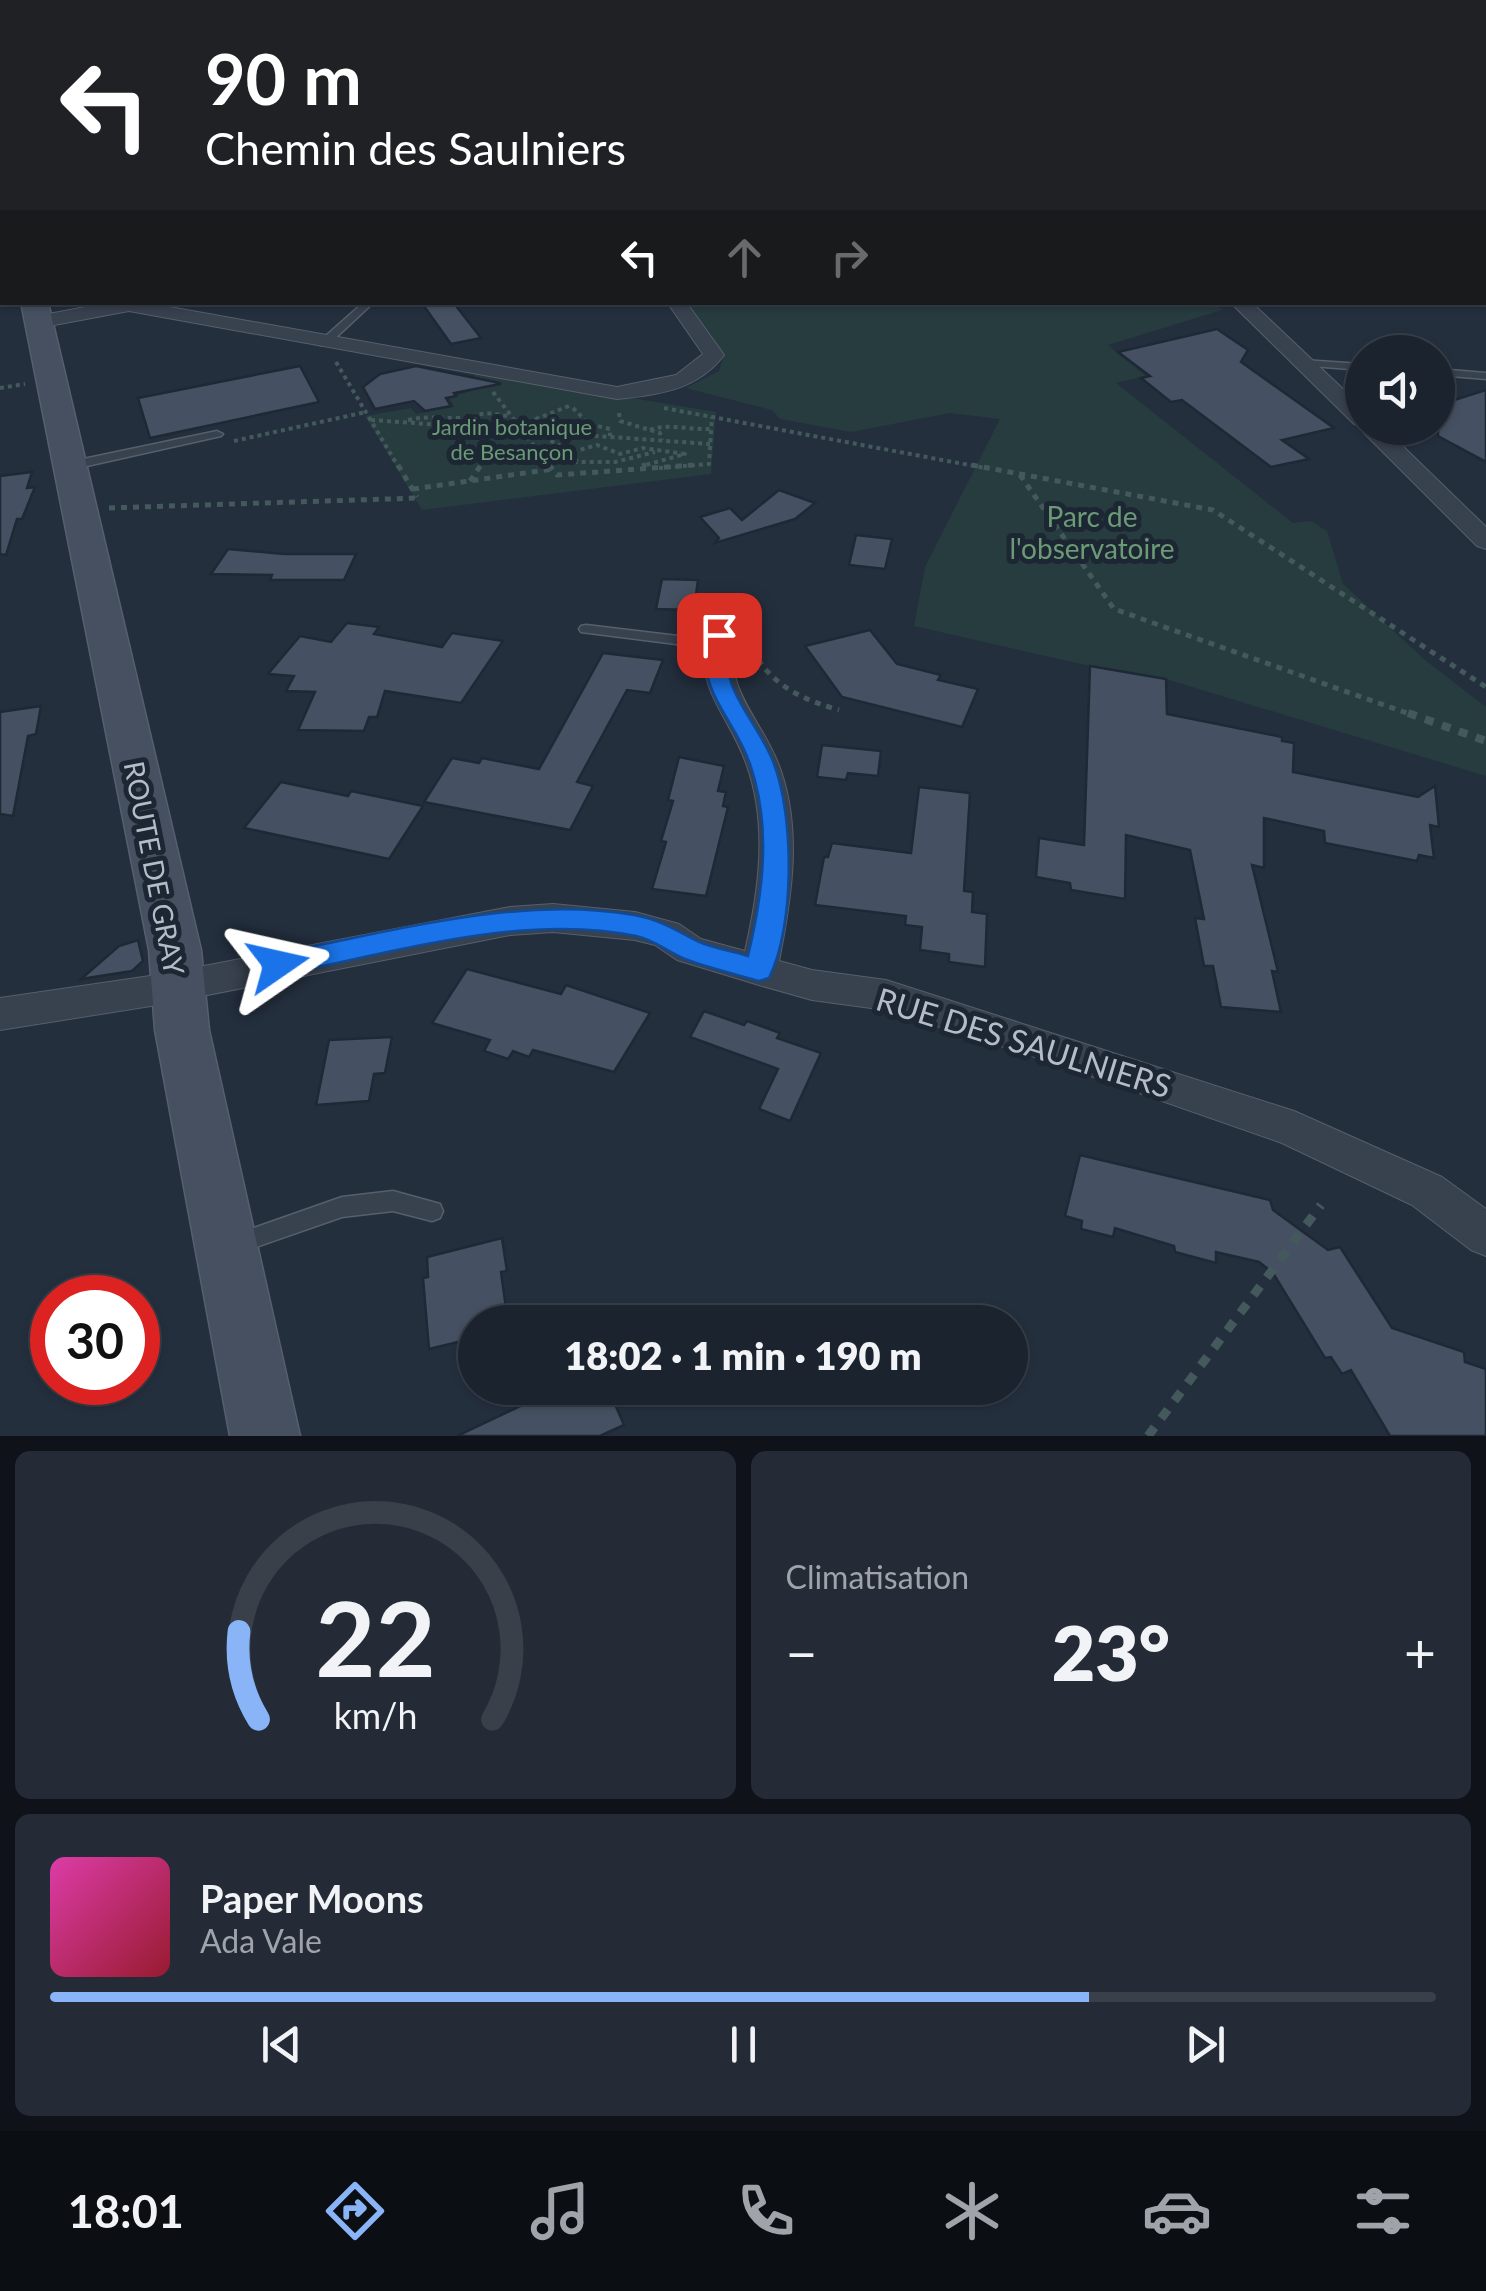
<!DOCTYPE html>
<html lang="fr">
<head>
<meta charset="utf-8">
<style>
  :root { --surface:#1b232e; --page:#242b36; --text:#f1f3f6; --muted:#a0a4aa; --line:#39404a; --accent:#8ab4f8 }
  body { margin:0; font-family:Lato,sans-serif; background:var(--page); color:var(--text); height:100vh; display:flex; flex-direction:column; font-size:38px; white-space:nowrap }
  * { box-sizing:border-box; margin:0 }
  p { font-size:32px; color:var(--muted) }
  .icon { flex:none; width:55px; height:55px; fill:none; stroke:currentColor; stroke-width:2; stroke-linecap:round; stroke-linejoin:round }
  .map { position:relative; height:1436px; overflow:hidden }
  .side { display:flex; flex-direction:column; gap:15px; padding:15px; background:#0f1319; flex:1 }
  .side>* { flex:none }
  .guide { position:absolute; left:0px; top:0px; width:1488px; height:305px; box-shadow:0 2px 8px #0004,0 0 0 2px var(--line); background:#202124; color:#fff; overflow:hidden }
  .tools { position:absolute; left:1345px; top:335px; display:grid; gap:20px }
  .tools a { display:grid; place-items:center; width:110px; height:110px; border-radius:50%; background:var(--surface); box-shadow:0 2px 8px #0004,0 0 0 2px var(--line); font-size:50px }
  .speed { position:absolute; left:30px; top:1275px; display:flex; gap:20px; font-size:50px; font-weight:700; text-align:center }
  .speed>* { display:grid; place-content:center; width:130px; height:130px; border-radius:50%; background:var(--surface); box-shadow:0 2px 8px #0004,0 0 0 2px var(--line); line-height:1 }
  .speed .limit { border:15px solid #d22; background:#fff; color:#111 }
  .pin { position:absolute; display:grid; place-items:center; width:85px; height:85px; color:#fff; margin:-42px; border-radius:20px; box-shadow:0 5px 15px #0006 }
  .me { position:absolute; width:110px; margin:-55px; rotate:79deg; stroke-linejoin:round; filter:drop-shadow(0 0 8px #0008) }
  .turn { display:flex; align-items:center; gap:35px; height:210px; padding:0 40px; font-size:45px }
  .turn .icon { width:130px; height:130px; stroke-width:2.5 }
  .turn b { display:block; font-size:70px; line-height:85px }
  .lanes { display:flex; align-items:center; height:95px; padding:0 40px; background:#0003; justify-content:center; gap:50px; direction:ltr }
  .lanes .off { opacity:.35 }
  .big { font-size:75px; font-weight:800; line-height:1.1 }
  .side .widget { flex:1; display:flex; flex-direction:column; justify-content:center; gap:15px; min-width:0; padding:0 35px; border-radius:15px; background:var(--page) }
  .side .dial { align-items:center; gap:0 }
  .dial svg { height:260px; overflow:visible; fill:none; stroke:var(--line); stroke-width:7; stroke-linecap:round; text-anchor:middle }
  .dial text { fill:var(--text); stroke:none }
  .song { display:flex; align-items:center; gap:30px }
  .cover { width:120px; height:120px; border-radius:15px; background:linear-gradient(135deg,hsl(320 70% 55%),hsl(350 70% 35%)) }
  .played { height:10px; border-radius:5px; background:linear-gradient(90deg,var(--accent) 75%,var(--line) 75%) }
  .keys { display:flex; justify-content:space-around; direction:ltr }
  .heat { display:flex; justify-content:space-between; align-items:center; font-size:55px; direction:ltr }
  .side .tiles { flex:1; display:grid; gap:15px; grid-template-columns:1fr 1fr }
  .widget:last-child { grid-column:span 2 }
  .trip { position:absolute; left:458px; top:1305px; width:570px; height:100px; border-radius:50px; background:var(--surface); box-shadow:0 2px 8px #0004,0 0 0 2px var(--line); font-weight:800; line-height:100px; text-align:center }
  .menu { display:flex; height:160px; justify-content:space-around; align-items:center; background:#0b0e12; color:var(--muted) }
  .menu .icon { width:70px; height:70px }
  .menu .current { color:var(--accent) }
  .menu b { font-size:45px; color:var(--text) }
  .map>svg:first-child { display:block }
  .green { fill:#263c3f }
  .building { fill:#455162; stroke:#1f2835; stroke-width:2.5 }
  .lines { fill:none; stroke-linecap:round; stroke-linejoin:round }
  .service-casing { stroke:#565f6c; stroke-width:3 }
  .minor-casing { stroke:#565f6c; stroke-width:2 }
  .secondary-casing { stroke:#565f6c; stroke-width:3 }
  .path-far4 { stroke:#44595c; stroke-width:2.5; stroke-dasharray:4 4; stroke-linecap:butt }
  .path-far3 { stroke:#44595c; stroke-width:4; stroke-dasharray:4 4; stroke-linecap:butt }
  .path-far2 { stroke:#44595c; stroke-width:5; stroke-dasharray:6 6; stroke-linecap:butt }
  .path-far1 { stroke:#44595c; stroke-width:8; stroke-dasharray:9 9; stroke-linecap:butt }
  .path { stroke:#44595c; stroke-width:9; stroke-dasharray:11 11; stroke-linecap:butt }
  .service { fill:#38414e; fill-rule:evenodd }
  .minor { fill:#38414e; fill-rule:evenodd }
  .secondary { fill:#465061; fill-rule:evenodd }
  .route { fill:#1a73e8; stroke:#114b97; stroke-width:2.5 }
  .labels { text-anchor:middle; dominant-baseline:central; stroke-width:10; stroke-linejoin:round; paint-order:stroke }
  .far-park-label { font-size:22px; fill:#6b9a76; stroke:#1d2633 }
  .park-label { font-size:28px; fill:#6b9a76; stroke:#1d2633 }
  .street-label { font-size:28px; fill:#b4bcc9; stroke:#1d2633 }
  .near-street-label { font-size:32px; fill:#b4bcc9; stroke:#1d2633 }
</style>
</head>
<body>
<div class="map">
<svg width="1486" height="1436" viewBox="0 0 1486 1436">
  <rect width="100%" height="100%" fill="#242f3e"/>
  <g class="green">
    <path d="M682 303H1215L1222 310 1108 345 1146 376 1116 383 1293 523 1311 521 1327 531 1343 584 1425 660 1486 707V776L1166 679 1090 666 914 626 925 567 1000 419 950 413 851 432 780 419 772 410 686 388 719 371 723 357Z"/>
    <path d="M471 371 716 412 711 474 422 510 365 416 411 408 416 414 454 406 449 398 483 387Z"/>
  </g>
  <g class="building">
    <path d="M421 302H453L481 338 451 344Z"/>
    <path d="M1217 329 1248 350 1241 362 1334 428 1282 440 1309 459 1271 467 1182 400 1171 402 1141 378 1150 376 1118 352Z"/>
    <path d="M300 366 319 402 150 438 138 398Z"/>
    <path d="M416 366 500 383V384L454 393 456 396 446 398 451 406 425 411 414 401 375 409 363 387 380 374Z"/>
    <path d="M1486 390V462L1438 436V408H1450L1451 401Z"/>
    <path d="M32 472 27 488 35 487 22 519H17L6 555 0 554V476Z"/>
    <path d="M779 490 815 503 795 519 715 543 719 538 700 517 730 508 742 520Z"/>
    <path d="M856 535 892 539 885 569 849 565Z"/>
    <path d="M228 549 284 554H356L344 580H270L272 575 211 574Z"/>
    <path d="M662 579 698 580 694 610 656 609Z"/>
    <path d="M347 623 379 627 374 634 442 647 452 633 503 641 461 703 385 691 377 717H369L364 731 298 730 315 692 286 691 294 676 268 674 300 636 331 642Z"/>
    <path d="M870 630 897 664 941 675 938 680 978 689 962 727 842 697 805 646Z"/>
    <path d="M603 653 663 660 650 693 627 690 577 782 593 786 570 830 424 802 452 758 479 763 482 758 539 769Z"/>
    <path d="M1090 666 1166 679 1167 714 1282 737V741L1294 743 1293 772 1418 797 1435 786 1439 827 1430 825 1434 858 1419 855 1417 861 1325 843 1324 831 1264 818V868L1252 865 1278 972 1272 971 1281 1012 1221 1007 1213 966H1204L1195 918 1204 919 1190 850 1126 835 1125 899 1071 890 1070 883 1036 877 1039 838 1084 845Z"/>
    <path d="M41 706 36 734 28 736 13 816 0 814V712Z"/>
    <path d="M822 745 881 751 878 776 848 773 846 780 817 777Z"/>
    <path d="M679 757 724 766 718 791 726 792 723 806 728 807 706 896 652 889 666 842 661 841 673 801 668 800Z"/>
    <path d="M281 782 348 796 351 791 423 806 389 859 244 828Z"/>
    <path d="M919 787 970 793 964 891 973 892 972 912 987 914 985 967 949 962V954L920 950 922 927 905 925 906 916 815 905 824 857H828L832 843 911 853Z"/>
    <path d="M138 940 143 961 132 971 81 979 119 946Z"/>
    <path d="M467 969 561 994 566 985 650 1013 614 1072 533 1050 529 1057 513 1051 508 1059 484 1051 490 1040 432 1023Z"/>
    <path d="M704 1011 744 1025 747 1021 780 1033 777 1038 821 1053 790 1121 759 1109 778 1069 690 1037Z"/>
    <path d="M392 1037 385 1073 374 1074 369 1101 316 1105 329 1040Z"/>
    <path d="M1080 1155 1270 1200 1273 1210 1328 1250 1340 1247 1392 1328 1464 1352 1465 1362 1486 1369V1436H1390L1351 1370 1342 1374 1331 1357 1325 1358 1273 1273 1259 1262 1216 1252V1263L1175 1252 1174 1246 1115 1228 1113 1237 1081 1229 1082 1221 1065 1216Z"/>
    <path d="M502 1238 507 1271 501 1272 508 1322H475V1338L429 1349 423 1278 428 1277 427 1257Z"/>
    <path d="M558 1388H608L624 1425 600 1436H457Z"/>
  </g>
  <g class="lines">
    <defs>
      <g id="service">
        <path d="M336 0H342L344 2H338Z"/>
        <path d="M498 0H505L507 2H501Z"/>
        <path d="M2 24V28L0 29V25Z"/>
        <rect x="0" y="40" width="2" height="4"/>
        <rect x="1485" y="59" width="1" height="5"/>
        <path d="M364 302H374L328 345H320V341Z"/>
        <path d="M1303 360 1362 364V370L1299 365V361Z"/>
        <path d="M1438 369 1486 373V379L1438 375Z"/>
        <path d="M1438 397 1447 401V405L1438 404Z"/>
        <path d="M217 431 223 434 221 436 69 470 63 466 69 462Z"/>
        <path d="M586 625 678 636 720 649 722 652 715 656 676 644 581 632 579 629 581 626Z"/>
        <path d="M393 1191 440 1204 443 1211 440 1218 432 1221 393 1211 342 1217 239 1253 231 1250 228 1243 231 1236 342 1197Z"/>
      </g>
      <g id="minor">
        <path d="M266 0H278L280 2H268Z"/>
        <path d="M982 0H994L995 2H984Z"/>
        <rect x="0" y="69" width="2" height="8"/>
        <path d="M112 302H142L617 387 676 375 703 354 667 302H686L724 355C698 390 658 395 617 399L129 311 38 328 28 322 38 316Z"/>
        <path d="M1230 302H1251L1362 407V428H1384L1486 527V549L1477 546 1364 433 1361 428 1362 426 1354 424Z"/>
        <path d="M719 627 733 635C726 693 758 714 778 763 803 826 792 896 779 961L812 970 886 980 1294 1111 1442 1177 1486 1209V1256L1471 1250 1412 1205 1282 1143 1042 1059 886 1010 812 1000 759 985 677 960 655 945 635 940 553 932 510 935 157 1005 0 1030V998L157 975 510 907 553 904 635 912 679 924 701 939 745 951C759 890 768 826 747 766 730 715 696 694 705 635Z"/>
      </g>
      <g id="secondary">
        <path d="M0 142H2V166L0 165Z"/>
        <path d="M21 302H48L201 950 209 1030 300 1436H230L155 1030 149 950Z"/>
      </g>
    </defs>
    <use href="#service" class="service-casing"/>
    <use href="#minor" class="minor-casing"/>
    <use href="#secondary" class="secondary-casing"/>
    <g class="path-far4">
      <path d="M50 0H54"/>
      <path d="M435 0 439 2"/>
      <path d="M1133 0 1139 2"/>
      <path d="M1154 0 1158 2"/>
      <path d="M778 2 798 0"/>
      <path d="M1268 2H1336"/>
      <path d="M1373 2H1406"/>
      <path d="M1461 2 1474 0"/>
    </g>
    <g class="path-far3">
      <path d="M336 362 399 468"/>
      <path d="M0 388 25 384"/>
      <path d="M493 392 551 468"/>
      <path d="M569 406 536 419 547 427 549 440 572 452 577 462H615L655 452"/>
      <path d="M573 408 589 424 610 429V436"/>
      <path d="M664 408 985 468"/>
      <path d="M619 413 620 421 660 433 662 440"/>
      <path d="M371 420 710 444"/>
      <path d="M408 420C426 416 439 418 456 418 483 417 479 409 511 417"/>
      <path d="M451 426 454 435 484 460 479 468"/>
      <path d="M650 430C668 423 690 430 710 429"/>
      <path d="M234 441 366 412"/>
      <path d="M573 452 597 445 620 454 643 448 685 454 642 466"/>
      <path d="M659 468 709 464 712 417"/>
    </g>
    <g class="path-far2">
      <path d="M398 465 417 497"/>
      <path d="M549 465 557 475 693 465"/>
      <path d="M972 465 1213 510 1486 687"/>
      <path d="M642 466 646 465"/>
      <path d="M1020 475 1114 609 1415 716"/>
      <path d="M470 481 481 465"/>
      <path d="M413 489 553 469"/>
      <path d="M109 508 418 498"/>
      <path d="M758 660C779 689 805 700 839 710"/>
    </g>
    <path class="path-far1" d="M1408 713 1486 741"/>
    <path class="path" d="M1148 1436 1321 1205"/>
    <use href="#service" class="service"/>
    <use href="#minor" class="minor"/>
    <use href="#secondary" class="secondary"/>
  </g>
  <path class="route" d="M719 628 729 635C717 692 756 716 774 764 794 817 795 926 769 978L759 981C734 974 709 968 685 959 668 952 655 940 636 936 523 912 391 954 278 975L268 972 264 964 268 956 278 953C394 932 516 895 634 915 658 919 676 930 697 941 712 948 732 951 748 956 763 893 772 827 750 764 734 716 695 692 708 635Z"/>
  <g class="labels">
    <g class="far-park-label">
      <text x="512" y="426">Jardin botanique<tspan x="512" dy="25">de Besançon</tspan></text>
    </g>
    <g class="park-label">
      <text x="1092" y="516">Parc de<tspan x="1092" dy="32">l'observatoire</tspan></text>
    </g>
    <g class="street-label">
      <text transform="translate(155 868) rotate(79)">ROUTE DE GRAY</text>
    </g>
    <g class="near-street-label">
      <text transform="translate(1024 1042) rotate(17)">RUE DES SAULNIERS</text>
    </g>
  </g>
</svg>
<div class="tools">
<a><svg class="icon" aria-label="sound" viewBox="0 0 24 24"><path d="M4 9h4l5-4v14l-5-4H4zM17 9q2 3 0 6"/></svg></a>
</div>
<div class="speed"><div class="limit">30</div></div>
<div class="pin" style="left:719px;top:635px;background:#d93025"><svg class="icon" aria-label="arrive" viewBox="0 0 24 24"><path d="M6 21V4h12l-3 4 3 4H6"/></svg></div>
<svg class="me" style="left:278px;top:964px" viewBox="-20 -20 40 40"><path d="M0-17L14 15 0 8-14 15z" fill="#1a73e8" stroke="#fff" stroke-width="4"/></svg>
<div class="trip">18:02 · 1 min · 190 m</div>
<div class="guide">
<div class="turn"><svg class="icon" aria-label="left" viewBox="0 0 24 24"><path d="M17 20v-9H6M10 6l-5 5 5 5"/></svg><div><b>90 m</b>Chemin des Saulniers</div></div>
<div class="lanes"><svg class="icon" aria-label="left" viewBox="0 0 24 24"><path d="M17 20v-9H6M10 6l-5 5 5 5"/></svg><svg class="icon off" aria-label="ahead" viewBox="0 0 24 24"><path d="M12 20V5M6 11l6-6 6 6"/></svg><svg class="icon off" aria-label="right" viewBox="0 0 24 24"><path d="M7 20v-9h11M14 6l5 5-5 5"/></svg></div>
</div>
</div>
<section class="side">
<div class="tiles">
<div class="widget dial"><svg viewBox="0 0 100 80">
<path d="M14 69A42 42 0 1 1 86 69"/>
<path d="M14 69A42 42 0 0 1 8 42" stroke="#8ab4f8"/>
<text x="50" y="56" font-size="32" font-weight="700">22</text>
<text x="50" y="72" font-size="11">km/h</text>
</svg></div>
<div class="widget"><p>Climatisation</p>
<div class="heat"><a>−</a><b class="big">23°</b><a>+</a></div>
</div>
<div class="widget">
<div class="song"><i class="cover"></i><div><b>Paper Moons</b><p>Ada Vale</p></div></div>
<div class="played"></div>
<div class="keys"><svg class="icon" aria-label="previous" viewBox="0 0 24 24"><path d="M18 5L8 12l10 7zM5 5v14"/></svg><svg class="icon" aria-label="pause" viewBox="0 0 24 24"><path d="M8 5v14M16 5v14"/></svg><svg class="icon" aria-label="next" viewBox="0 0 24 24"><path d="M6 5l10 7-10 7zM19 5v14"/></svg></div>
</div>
</div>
</section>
<nav class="menu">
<b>18:01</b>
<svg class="icon current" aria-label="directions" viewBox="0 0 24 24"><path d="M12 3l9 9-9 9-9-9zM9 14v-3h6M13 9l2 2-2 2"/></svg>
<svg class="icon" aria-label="music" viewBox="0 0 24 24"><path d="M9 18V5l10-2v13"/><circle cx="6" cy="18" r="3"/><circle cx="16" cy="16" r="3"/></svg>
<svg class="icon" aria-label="phone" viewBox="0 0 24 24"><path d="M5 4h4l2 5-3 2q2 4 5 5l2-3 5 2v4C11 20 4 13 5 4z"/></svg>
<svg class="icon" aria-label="climate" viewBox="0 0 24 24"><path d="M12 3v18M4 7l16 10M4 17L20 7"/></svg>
<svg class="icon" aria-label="car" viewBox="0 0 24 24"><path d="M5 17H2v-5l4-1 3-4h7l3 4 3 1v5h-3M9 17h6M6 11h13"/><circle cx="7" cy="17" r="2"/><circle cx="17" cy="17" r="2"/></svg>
<svg class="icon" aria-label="filters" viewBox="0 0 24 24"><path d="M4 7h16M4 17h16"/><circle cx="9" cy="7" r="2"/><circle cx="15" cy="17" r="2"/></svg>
</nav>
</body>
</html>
